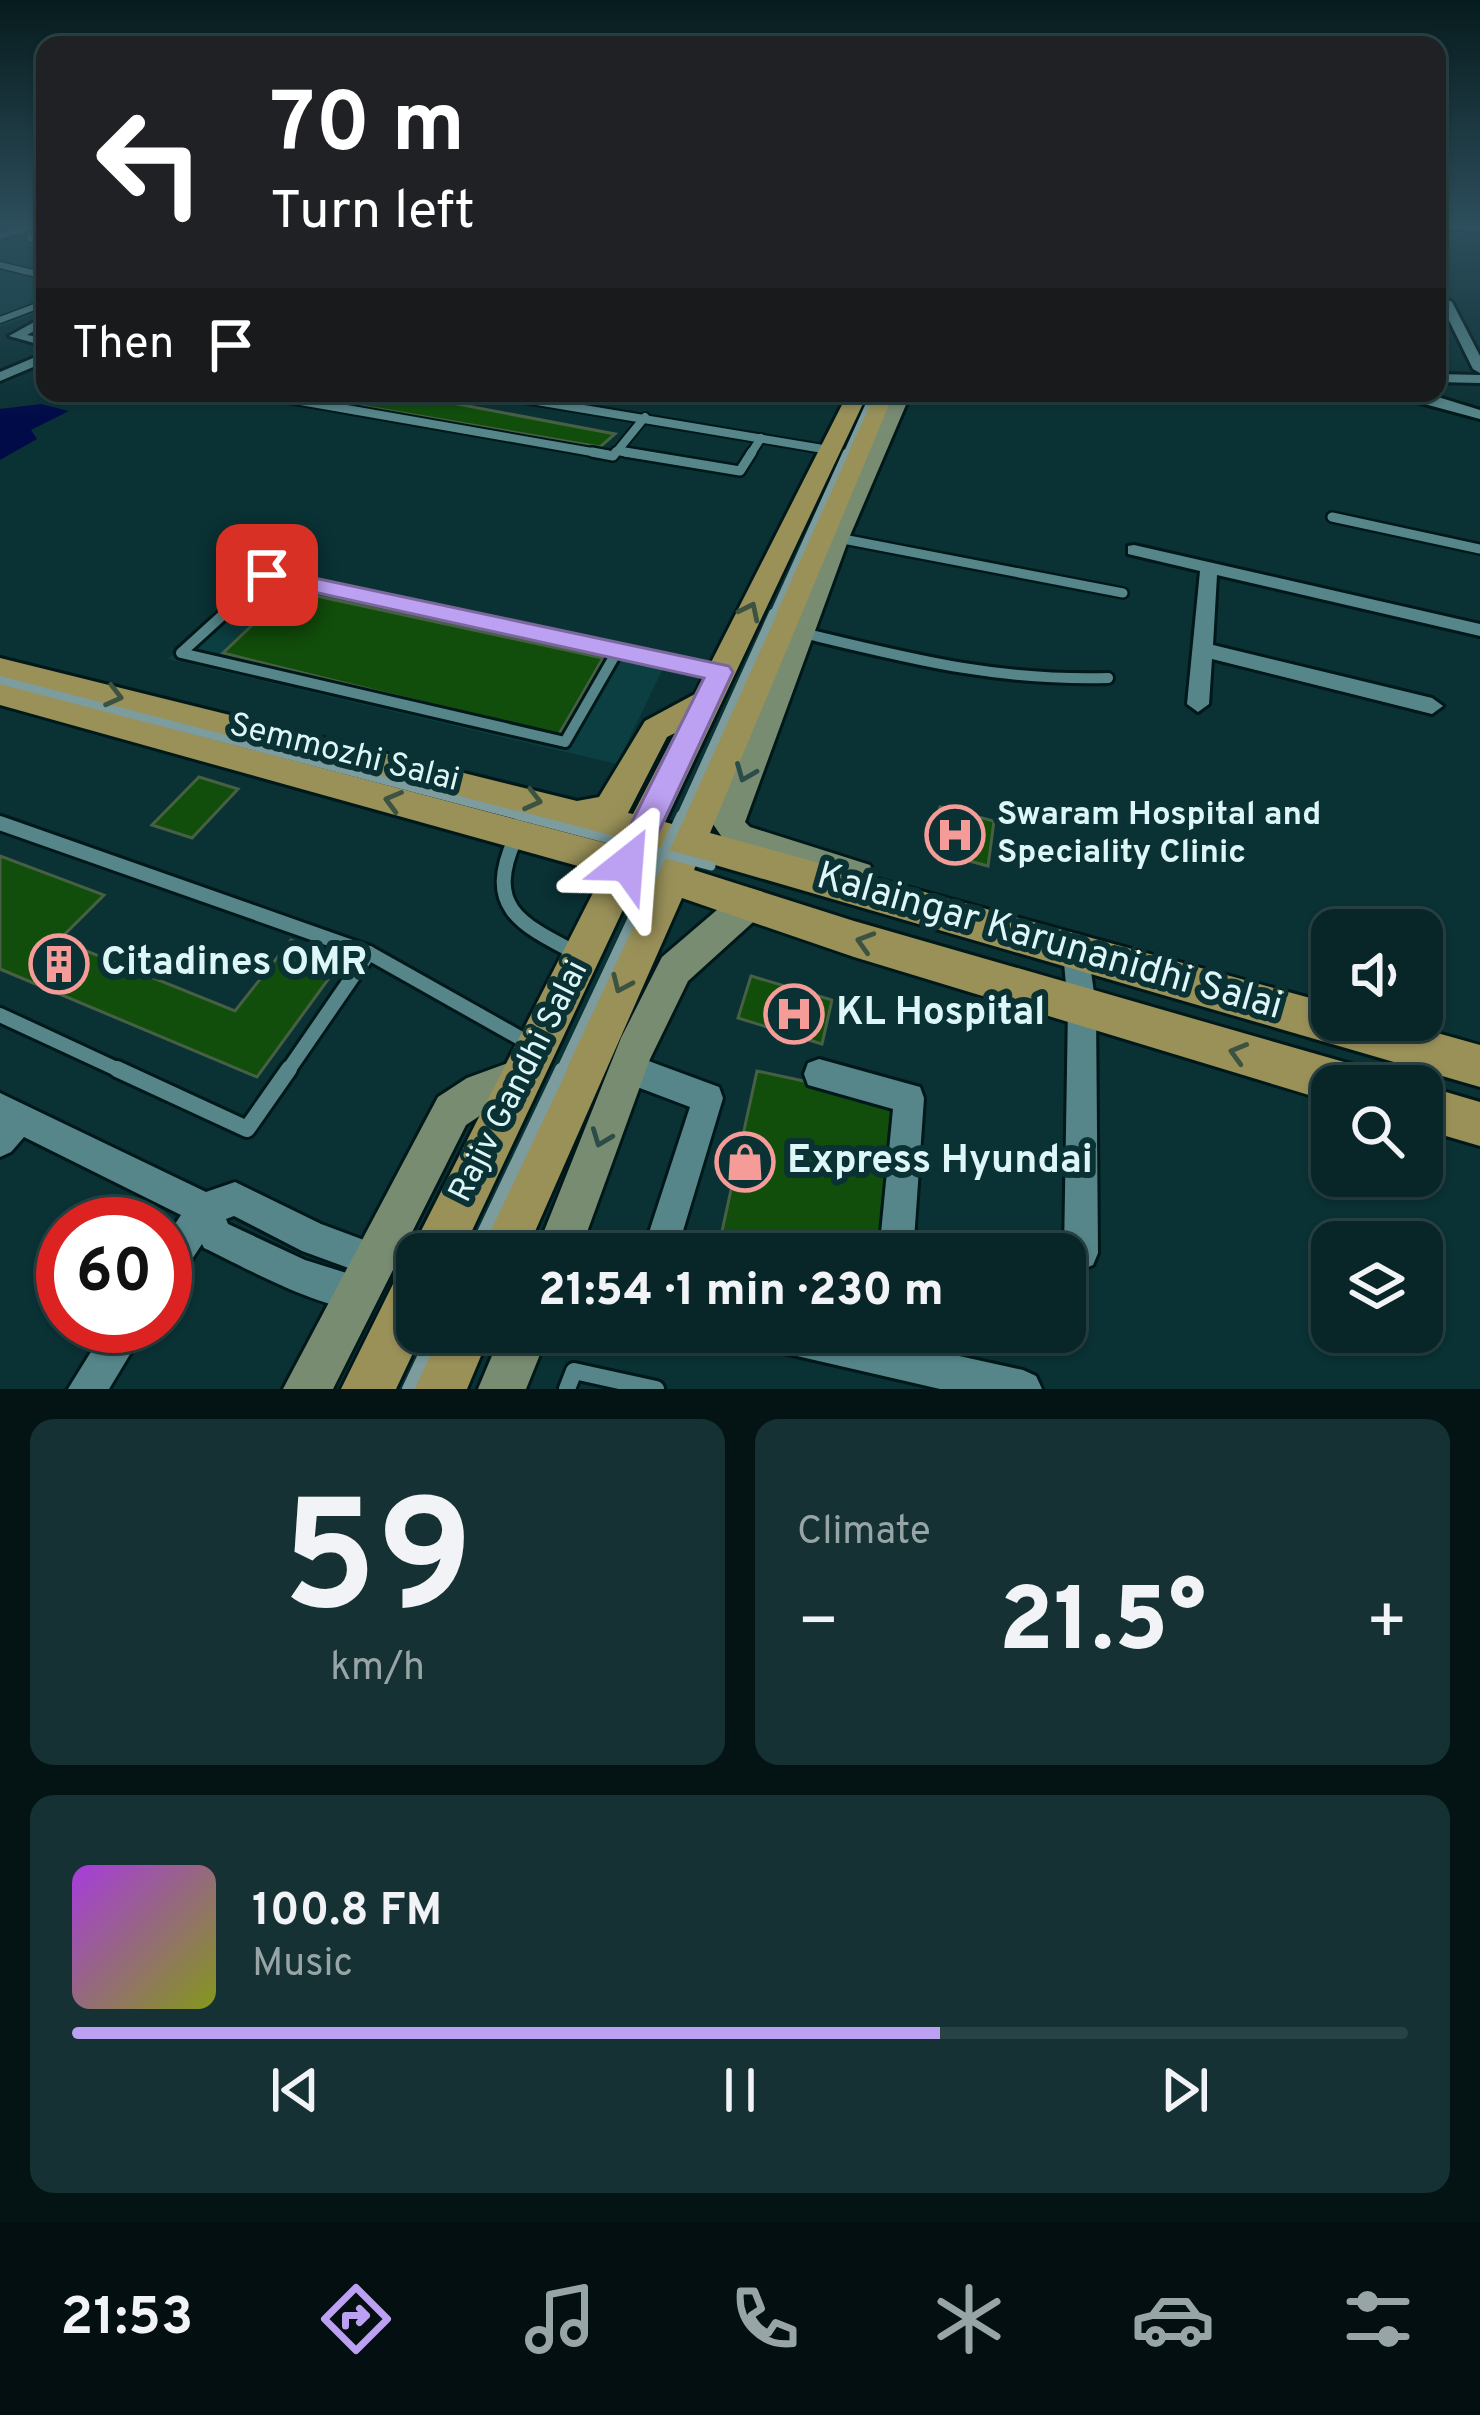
<!DOCTYPE html>
<html lang="en">
<head>
<meta charset="utf-8">
<style>
  :root { --surface:#082527; --page:#163133; --text:#f1f3f6; --muted:#98a5a7; --line:#294244; --accent:#bca0f2 }
  body { margin:0; font-family:Overpass,sans-serif; background:var(--page); color:var(--text); height:100vh; display:flex; flex-direction:column; font-size:45px; white-space:nowrap }
  * { box-sizing:border-box; margin:0 }
  p { font-size:39px; color:var(--muted) }
  .icon { flex:none; width:66px; height:66px; fill:none; stroke:currentColor; stroke-width:2; stroke-linecap:round; stroke-linejoin:round }
  .map { position:relative; height:1389px; overflow:hidden }
  .sheet { display:flex; flex-direction:column; gap:30px; padding:30px; background:#041415; flex:1 }
  .sheet>* { flex:none }
  .top-card { position:absolute; left:36px; top:36px; width:1410px; height:366px; border-radius:24px; box-shadow:0 3px 9px #0004,0 0 0 3px var(--line); background:#202124; color:#fff; overflow:hidden }
  .fabs { position:absolute; left:1311px; top:909px; display:grid; gap:24px }
  .fabs a { display:grid; place-items:center; width:132px; height:132px; border-radius:24px; background:var(--surface); box-shadow:0 3px 9px #0004,0 0 0 3px var(--line); font-size:60px }
  .speed { position:absolute; left:36px; top:1197px; display:flex; gap:24px; font-size:60px; font-weight:700; text-align:center }
  .speed>* { display:grid; place-content:center; width:156px; height:156px; border-radius:50%; background:var(--surface); box-shadow:0 3px 9px #0004,0 0 0 3px var(--line); line-height:1 }
  .speed .limit { border:18px solid #d22; background:#fff; color:#111 }
  .pin { position:absolute; display:grid; place-items:center; width:102px; height:102px; color:#fff; margin:-51px; border-radius:24px; box-shadow:0 6px 18px #0006 }
  .me { position:absolute; width:132px; margin:-66px; rotate:28deg; stroke-linejoin:round; filter:drop-shadow(0 0 9px #0008) }
  .turn { display:flex; align-items:center; gap:42px; height:252px; padding:0 36px; font-size:54px }
  .turn .icon { width:156px; height:156px; stroke-width:2.5 }
  .turn b { display:block; font-size:84px; line-height:102px }
  .then { display:flex; align-items:center; height:114px; padding:0 36px; background:#0003; gap:24px; font-size:45px }
  .big { font-size:90px; font-weight:800; line-height:1.1 }
  .sheet .card { flex:1; display:flex; flex-direction:column; justify-content:center; gap:18px; min-width:0; padding:0 42px; border-radius:24px; background:var(--page) }
  .sheet .dial { align-items:center; gap:0 }
  .dial b { font-size:156px; line-height:1 }
  .song { display:flex; align-items:center; gap:36px }
  .cover { width:144px; height:144px; border-radius:18px; background:linear-gradient(135deg,hsl(280 70% 55%),hsl(70 70% 35%)) }
  .played { height:12px; border-radius:6px; background:linear-gradient(90deg,var(--accent) 65%,var(--line) 65%) }
  .keys { display:flex; justify-content:space-around; direction:ltr }
  .heat { display:flex; justify-content:space-between; align-items:center; font-size:66px; direction:ltr }
  .sheet .tiles { flex:1; display:grid; gap:30px; grid-template-columns:1fr 1fr }
  .card:last-child { grid-column:span 2 }
  .trip { position:absolute; left:396px; top:1233px; width:690px; height:120px; border-radius:24px; background:var(--surface); box-shadow:0 3px 9px #0004,0 0 0 3px var(--line); font-weight:800; line-height:120px; text-align:center }
  .dock { display:flex; height:192px; justify-content:space-around; align-items:center; background:#030f10; color:var(--muted) }
  .dock .icon { width:84px; height:84px }
  .dock .current { color:var(--accent) }
  .dock b { font-size:54px; color:var(--text) }
  .map>svg:first-child { display:block }
  .built { fill:#0c3f42 }
  .water { fill:#000b48 }
  .building { fill:#114d0b; stroke:#476044; stroke-width:3 }
  .lines { fill:none; stroke-linecap:round; stroke-linejoin:round }
  .lane-far5-casing { stroke:#001819; stroke-width:9 }
  .lane-far4-casing { stroke:#001819; stroke-width:12 }
  .lane-far3-casing { stroke:#001819; stroke-width:14 }
  .lane-far2-casing { stroke:#001819; stroke-width:16 }
  .lane-far1-casing { stroke:#001819; stroke-width:20 }
  .lane-casing { stroke:#001819; stroke-width:22 }
  .street-casing { stroke:#001819; stroke-width:6 }
  .secondary-casing { stroke:#001819; stroke-width:6 }
  .primary-casing { stroke:#001819; stroke-width:6 }
  .lane-far5 { stroke:#56868a; stroke-width:6 }
  .lane-far4 { stroke:#56868a; stroke-width:8 }
  .lane-far3 { stroke:#56868a; stroke-width:9 }
  .lane-far2 { stroke:#56868a; stroke-width:10 }
  .lane-far1 { stroke:#56868a; stroke-width:14 }
  .lane { stroke:#56868a; stroke-width:16 }
  .street { fill:#56868a; fill-rule:evenodd }
  .secondary { fill:#788c72; fill-rule:evenodd }
  .primary { fill:#9a9159; fill-rule:evenodd }
  .rail-far4 { stroke:#7c9c9e; stroke-width:4.5 }
  .rail-far3 { stroke:#7c9c9e; stroke-width:6 }
  .rail-far2 { stroke:#7c9c9e; stroke-width:8 }
  .rail-far1 { stroke:#7c9c9e; stroke-width:9 }
  .rail { stroke:#7c9c9e; stroke-width:12 }
  .oneway { stroke:#3c5341 }
  .oneway2 { stroke:#2b4c47 }
  .route { fill:#bca0f2; stroke:#7a689d; stroke-width:3 }
  .labels { text-anchor:middle; dominant-baseline:central; stroke-width:12; stroke-linejoin:round; paint-order:stroke }
  .street-label { font-size:33px; fill:#ddf6f8; stroke:#0a3134 }
  .poi-label { font-size:33px; font-weight:bold; fill:#ddf6f8; stroke:#0a3134; text-anchor:start }
  .near-street-label { font-size:39px; fill:#ddf6f8; stroke:#0a3134 }
  .near-poi-label { font-size:39px; font-weight:bold; fill:#ddf6f8; stroke:#0a3134; text-anchor:start }
</style>
</head>
<body>
<div class="map">
<svg width="1480" height="1389" viewBox="0 0 1480 1389">
  <rect width="100%" height="100%" fill="#0a3134"/>
  <g class="built">
    <path d="M0 224H45V310L0 327Z"/>
    <path d="M266 572 670 654 617 764 168 659Z"/>
  </g>
  <path class="water" d="M41 404 69 411 31 430 37 439 0 460V409Z"/>
  <g class="building">
    <path d="M285 393H337L392 403 405 394 615 434 600 447Z"/>
    <path d="M289 590 603 658 558 736 223 653Z"/>
    <path d="M199 777 238 789 192 838 152 825Z"/>
    <path d="M940 807 994 821 988 866 932 851Z"/>
    <path d="M0 856 104 895 59 940 235 1011 291 940 343 959 257 1077 0 969Z"/>
    <path d="M751 976 832 1000 822 1044 738 1018Z"/>
    <path d="M757 1071 901 1102 885 1254H717Z"/>
  </g>
  <g class="lines">
    <defs>
      <g id="lane-far5">
        <path d="M0 226 8 224"/>
        <path d="M0 236 39 224"/>
        <path d="M30 238 45 241"/>
        <path d="M0 265 45 276"/>
        <path d="M0 320 45 303"/>
      </g>
      <g id="lane-far4">
        <path d="M255 393 609 455"/>
        <path d="M489 393 829 450"/>
        <path d="M617 451 643 455"/>
        <path d="M614 455 645 417"/>
        <path d="M750 455 761 438"/>
      </g>
      <g id="lane-far3">
        <path d="M592 452 613 456 616 452"/>
        <path d="M625 452 740 471 752 452"/>
        <path d="M1332 517 1480 549"/>
        <path d="M838 538 1123 593"/>
        <path d="M222 616 267 575 459 616"/>
      </g>
      <g id="lane-far2">
        <path d="M225 613 181 653 565 742 618 650"/>
        <path d="M445 613 618 650"/>
        <path d="M803 633C911 659 995 681 1108 678"/>
        <path d="M618 650 720 672"/>
      </g>
      <g id="lane-far1">
        <path d="M0 823 369 953 527 1042"/>
        <path d="M515 839C485 906 518 923 574 952"/>
        <path d="M0 1015 123 1072"/>
        <path d="M287 1072 369 953"/>
      </g>
      <g id="lane">
        <path d="M117 1069 247 1129 289 1069"/>
        <path d="M567 1389 574 1371 656 1389"/>
      </g>
      <g id="street">
        <path d="M1437 224 1480 225V231L1437 228Z"/>
        <path d="M1446 299 1452 302 1480 356V373L1473 369 1440 302Z"/>
        <path d="M45 316V325L27 335 45 338V346L9 336Z"/>
        <path d="M45 353V362L0 381V372Z"/>
        <path d="M1437 374 1480 375V383L1437 382Z"/>
        <path d="M1384 393H1425L1480 410V419Z"/>
        <path d="M1134 545 1480 624V636L1217 575 1213 645 1432 698 1443 706 1432 714 1212 659 1209 704 1198 712 1187 704 1200 571 1128 554V546Z"/>
        <path d="M1077 939 1087 943 1096 1007 1098 1253 1093 1265 1081 1270 1069 1265 1064 1253 1068 1007 1063 952 1067 943Z"/>
        <path d="M627 1053 719 1087 723 1098 676 1254H642L690 1107 616 1079 612 1068 616 1057Z"/>
        <path d="M819 1059 920 1087 924 1098 913 1254H879L893 1109 808 1085 804 1074 808 1063Z"/>
        <path d="M0 1093 206 1192 235 1182 321 1224 388 1249 393 1261 388 1273 376 1278 302 1251 234 1216 226 1219 228 1224 305 1260 372 1281 377 1294 372 1307C339 1320 238 1264 204 1248L202 1244 177 1282 165 1287V1239L181 1215 24 1137 11 1152 0 1157Z"/>
        <path d="M107 1326H147L109 1389H68Z"/>
        <path d="M753 1332H907L905 1344 1023 1370 1036 1376 1042 1389H940L771 1350 758 1345Z"/>
      </g>
      <g id="secondary">
        <path d="M893 393H911L849 538 745 822 750 827 870 865 874 875 870 885 858 889 728 846 713 824 827 538Z"/>
        <path d="M750 888 762 892 767 903 762 914 688 981 650 1059 579 1254H535L621 1038 662 957 738 892Z"/>
        <path d="M522 1058 536 1063 541 1077 536 1091 493 1107 466 1125 333 1389H283L438 1097 467 1078Z"/>
        <path d="M502 1332H549L526 1389H478Z"/>
      </g>
      <g id="primary">
        <path d="M848 393H868L665 822 679 826 874 393H894L710 833 1332 1004V1020H1391L1480 1045V1087L698 860 694 870 854 921 1351 1064 1366 1071 1373 1086H1332V1102L854 957 682 898 525 1254H475L666 852 652 848 461 1254H417V1332H423L396 1389H341L399 1272 415 1266 410 1254 418 1237 603 873 0 705V683L617 846 620 840 0 678V658L577 801 599 797 645 721 695 694ZM675 733 633 814 628 813 667 737Z"/>
        <path d="M1422 1085 1480 1102V1146L1422 1129Z"/>
        <path d="M438 1332H491L467 1389H413Z"/>
      </g>
    </defs>
    <use href="#lane-far5" class="lane-far5-casing"/>
    <use href="#lane-far4" class="lane-far4-casing"/>
    <use href="#lane-far3" class="lane-far3-casing"/>
    <use href="#lane-far2" class="lane-far2-casing"/>
    <use href="#lane-far1" class="lane-far1-casing"/>
    <use href="#lane" class="lane-casing"/>
    <use href="#street" class="street-casing"/>
    <use href="#secondary" class="secondary-casing"/>
    <use href="#primary" class="primary-casing"/>
    <use href="#lane-far5" class="lane-far5"/>
    <use href="#lane-far4" class="lane-far4"/>
    <use href="#lane-far3" class="lane-far3"/>
    <use href="#lane-far2" class="lane-far2"/>
    <use href="#lane-far1" class="lane-far1"/>
    <use href="#lane" class="lane"/>
    <use href="#street" class="street"/>
    <use href="#secondary" class="secondary"/>
    <use href="#primary" class="primary"/>
    <path class="rail-far4" d="M845 455 873 393"/>
    <path class="rail-far3" d="M772 616 846 452"/>
    <g class="rail-far2">
      <path d="M0 680 528 818"/>
      <path d="M680 818 773 613"/>
    </g>
    <g class="rail-far1">
      <path d="M517 815 711 866"/>
      <path d="M560 1072 681 815"/>
    </g>
    <g class="rail">
      <path d="M473 1254 561 1069"/>
      <path d="M408 1389 435 1332"/>
    </g>
  </g>
  <defs><path id="oneway-chevron" d="M-2-3.5L2.5 0L-2 3.5" fill="none" stroke-width="1.6" stroke-linecap="round" stroke-linejoin="round" transform="scale(3)"/></defs>
  <g class="oneway">
    <use href="#oneway-chevron" transform="translate(750 611) rotate(-64)"/>
    <use href="#oneway-chevron" transform="translate(114 696) rotate(14)"/>
    <use href="#oneway-chevron" transform="translate(533 800) rotate(14)"/>
    <use href="#oneway-chevron" transform="translate(393 801) rotate(-165)"/>
    <use href="#oneway-chevron" transform="translate(865 942) rotate(-163)"/>
    <use href="#oneway-chevron" transform="translate(621 984) rotate(114)"/>
    <use href="#oneway-chevron" transform="translate(1238 1053) rotate(-164)"/>
  </g>
  <g class="oneway2">
    <use href="#oneway-chevron" transform="translate(745 773) rotate(112)"/>
    <use href="#oneway-chevron" transform="translate(601 1138) rotate(111)"/>
  </g>
  <linearGradient id="sky" x2="0" y2="1"><stop stop-color="#061b1d"/><stop offset="0.54" stop-color="#2d4e5c"/><stop offset="1" stop-color="#2d4e5c" stop-opacity="0"/></linearGradient>
  <rect width="1480" height="418" fill="url(#sky)"/>
  <path class="route" d="M267 568 729 666 733 672 639 874 627 878 616 874 611 864 704 678 259 580 255 575Z"/>
  <defs>
    <symbol id="hospital-ring" viewBox="-11 -11 22 22"><circle r="9.5" fill="#0a3134" stroke="#f59b98" stroke-width="1.5"/><path d="M-5-5h3v3.5h4V-5h3V5h-3V1.5h-4V5h-3Z" fill="#f59b98"/></symbol>
    <symbol id="building-ring" viewBox="-11 -11 22 22"><circle r="9.5" fill="#0a3134" stroke="#f59b98" stroke-width="1.5"/><path d="M-4-6H4V6H1V3H-1V6H-4ZM-2.5-4.3h1.7v1.8h-1.7ZM.8-4.3h1.7v1.8H.8ZM-2.5-1h1.7V.8h-1.7ZM.8-1h1.7V.8H.8Z" fill="#f59b98"/></symbol>
    <symbol id="shop-ring" viewBox="-11 -11 22 22"><circle r="9.5" fill="#0a3134" stroke="#f59b98" stroke-width="1.5"/><path d="M-5-2.5h2.3a2.7 3.5 0 0 1 5.4 0H5L5.5 6h-11ZM-1.5-2.5h3a1.5 2.3 0 0 0-3 0Z" fill="#f59b98"/></symbol>
  </defs>
  <g fill-rule="evenodd">
    <use href="#hospital-ring" x="922" y="802" width="66" height="66"/>
    <use href="#building-ring" x="26" y="931" width="66" height="66"/>
    <use href="#hospital-ring" x="761" y="981" width="66" height="66"/>
    <use href="#shop-ring" x="712" y="1129" width="66" height="66"/>
  </g>
  <g class="labels">
    <g class="street-label">
      <text transform="translate(344 754) rotate(14)">Semmozhi Salai</text>
      <text transform="translate(520 1082) rotate(-63)">Rajiv Gandhi Salai</text>
    </g>
    <g class="poi-label">
      <text x="997" y="816">Swaram Hospital and<tspan x="997" dy="38">Speciality Clinic</tspan></text>
    </g>
    <g class="near-street-label">
      <text transform="translate(1049 943) rotate(16)">Kalaingar Karunanidhi Salai</text>
    </g>
    <g class="near-poi-label">
      <text x="101" y="964">Citadines OMR</text>
      <text x="836" y="1014">KL Hospital</text>
      <text x="787" y="1162">Express Hyundai</text>
    </g>
  </g>
</svg>
<div class="fabs">
<a><svg class="icon" aria-label="sound" viewBox="0 0 24 24"><path d="M4 9h4l5-4v14l-5-4H4zM17 9q2 3 0 6"/></svg></a>
<a><svg class="icon" aria-label="search" viewBox="0 0 24 24"><circle cx="10" cy="10" r="6"/><path d="M15 15l6 6"/></svg></a>
<a><svg class="icon" aria-label="layers" viewBox="0 0 24 24"><path d="M12 4l9 5-9 5-9-5zM3 14l9 5 9-5"/></svg></a>
</div>
<div class="speed"><div class="limit">60</div></div>
<div class="pin" style="left:267px;top:575px;background:#d93025"><svg class="icon" aria-label="arrive" viewBox="0 0 24 24"><path d="M6 21V4h12l-3 4 3 4H6"/></svg></div>
<svg class="me" style="left:627px;top:864px" viewBox="-20 -20 40 40"><path d="M0-17L14 15 0 8-14 15z" fill="#bca0f2" stroke="#fff" stroke-width="4"/></svg>
<div class="trip">21:54 · 1 min · 230 m</div>
<div class="top-card">
<div class="turn"><svg class="icon" aria-label="left" viewBox="0 0 24 24"><path d="M17 20v-9H6M10 6l-5 5 5 5"/></svg><div><b>70 m</b>Turn left</div></div>
<div class="then">Then<svg class="icon" aria-label="arrive" viewBox="0 0 24 24"><path d="M6 21V4h12l-3 4 3 4H6"/></svg></div>
</div>
</div>
<section class="sheet">
<div class="tiles">
<div class="card dial"><b>59</b><p>km/h</p></div>
<div class="card"><p>Climate</p>
<div class="heat"><a>−</a><b class="big">21.5°</b><a>+</a></div>
</div>
<div class="card">
<div class="song"><i class="cover"></i><div><b>100.8 FM</b><p>Music</p></div></div>
<div class="played"></div>
<div class="keys"><svg class="icon" aria-label="previous" viewBox="0 0 24 24"><path d="M18 5L8 12l10 7zM5 5v14"/></svg><svg class="icon" aria-label="pause" viewBox="0 0 24 24"><path d="M8 5v14M16 5v14"/></svg><svg class="icon" aria-label="next" viewBox="0 0 24 24"><path d="M6 5l10 7-10 7zM19 5v14"/></svg></div>
</div>
</div>
</section>
<nav class="dock">
<b>21:53</b>
<svg class="icon current" aria-label="directions" viewBox="0 0 24 24"><path d="M12 3l9 9-9 9-9-9zM9 14v-3h6M13 9l2 2-2 2"/></svg>
<svg class="icon" aria-label="music" viewBox="0 0 24 24"><path d="M9 18V5l10-2v13"/><circle cx="6" cy="18" r="3"/><circle cx="16" cy="16" r="3"/></svg>
<svg class="icon" aria-label="phone" viewBox="0 0 24 24"><path d="M5 4h4l2 5-3 2q2 4 5 5l2-3 5 2v4C11 20 4 13 5 4z"/></svg>
<svg class="icon" aria-label="climate" viewBox="0 0 24 24"><path d="M12 3v18M4 7l16 10M4 17L20 7"/></svg>
<svg class="icon" aria-label="car" viewBox="0 0 24 24"><path d="M5 17H2v-5l4-1 3-4h7l3 4 3 1v5h-3M9 17h6M6 11h13"/><circle cx="7" cy="17" r="2"/><circle cx="17" cy="17" r="2"/></svg>
<svg class="icon" aria-label="filters" viewBox="0 0 24 24"><path d="M4 7h16M4 17h16"/><circle cx="9" cy="7" r="2"/><circle cx="15" cy="17" r="2"/></svg>
</nav>
</body>
</html>
